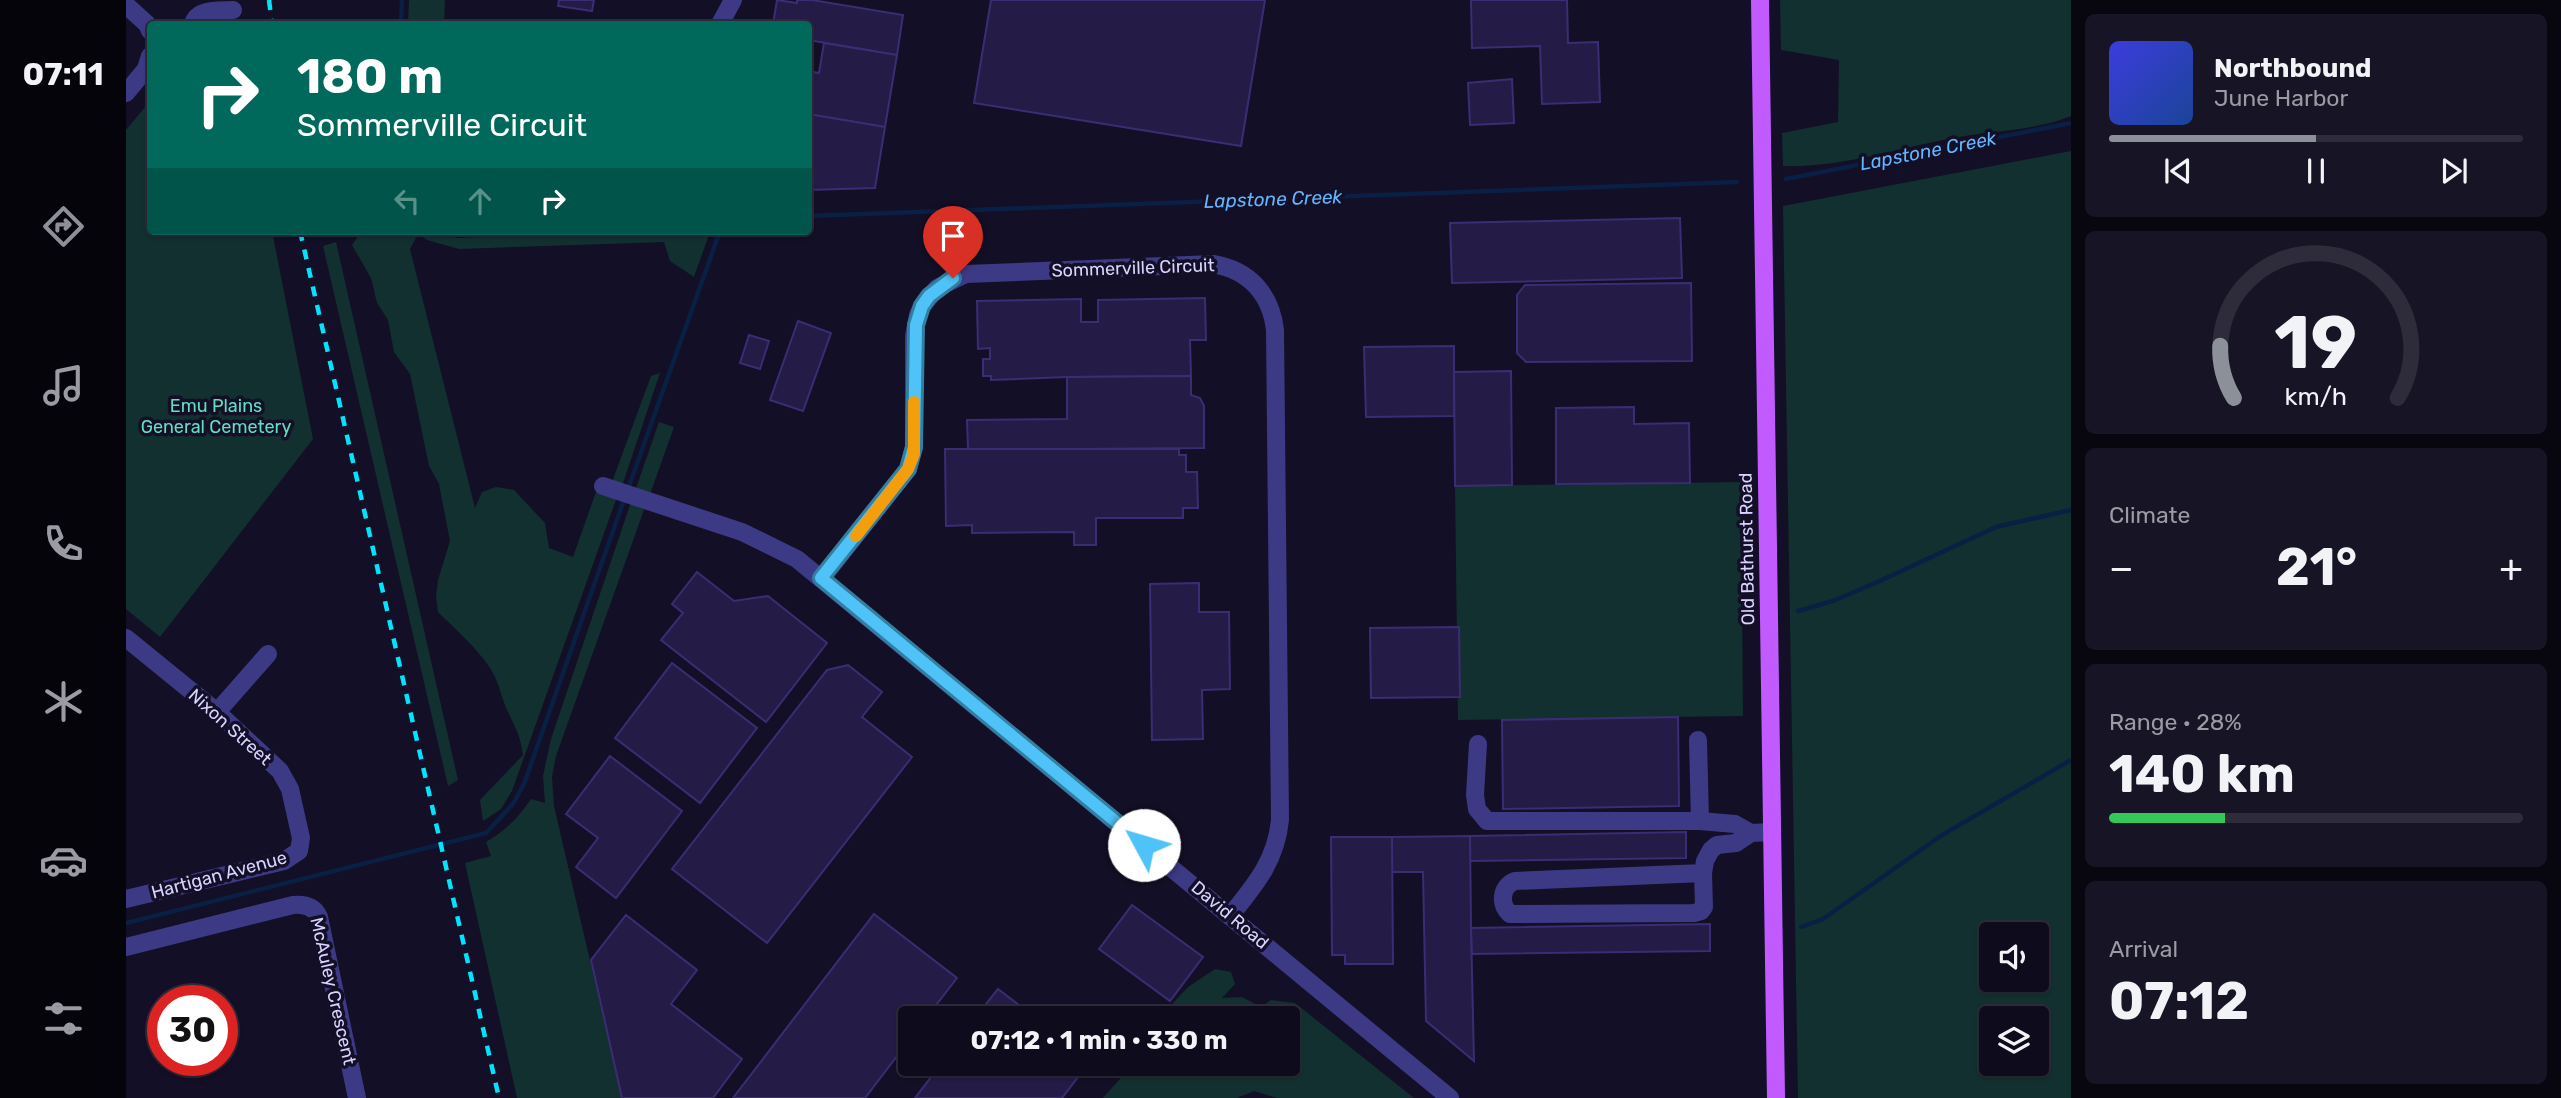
<!DOCTYPE html>
<html lang="en">
<head>
<meta charset="utf-8">
<style>
  :root { --surface:#0e0b1c; --page:#171425; --text:#f1f3f6; --muted:#9b9ba3; --line:#2e2b3b; --accent:#8c9099 }
  body { margin:0; font-family:Rubik,sans-serif; background:var(--page); color:var(--text); height:100vh; display:flex; flex-direction:column; font-size:26px; white-space:nowrap }
  * { box-sizing:border-box; margin:0 }
  p { font-size:23px; color:var(--muted) }
  .icon { flex:none; width:38px; height:38px; fill:none; stroke:currentColor; stroke-width:2; stroke-linecap:round; stroke-linejoin:round }
  .map { position:relative; flex:1; overflow:hidden }
  .drawer { display:flex; flex-direction:column; gap:14px; padding:14px; background:#08060f; width:490px }
  .drawer>* { flex:none }
  .banner { position:absolute; left:21px; top:21px; width:665px; height:214px; border-radius:7px; box-shadow:0 2px 5px #0004,0 0 0 2px var(--line); background:#00695c; color:#fff; overflow:hidden }
  .tools { position:absolute; left:1853px; top:922px; display:grid; gap:14px }
  .tools a { display:grid; place-items:center; width:70px; height:70px; border-radius:7px; background:var(--surface); box-shadow:0 2px 5px #0004,0 0 0 2px var(--line); font-size:35px }
  .speed { position:absolute; left:21px; top:985px; display:flex; gap:14px; font-size:35px; font-weight:700; text-align:center }
  .speed>* { display:grid; place-content:center; width:91px; height:91px; border-radius:50%; background:var(--surface); box-shadow:0 2px 5px #0004,0 0 0 2px var(--line); line-height:1 }
  .speed .limit { border:10px solid #d22; background:#fff; color:#111 }
  .pin { position:absolute; display:grid; place-items:center; width:60px; height:60px; color:#fff; margin:-72px -30px; border-radius:50% 50% 50% 0; rotate:-45deg; box-shadow:0 0 7px #0007 }
  .pin .icon { rotate:45deg }
  .me { position:absolute; width:77px; margin:-38px; rotate:309deg; stroke-linejoin:round; filter:drop-shadow(0 0 5px #0008) }
  .turn { display:flex; align-items:center; gap:24px; height:147px; padding:0 35px; font-size:32px }
  .turn .icon { width:91px; height:91px; stroke-width:2.5 }
  .turn b { display:block; font-size:49px; line-height:60px }
  .lanes { display:flex; align-items:center; height:66px; padding:0 35px; background:#0003; justify-content:center; gap:35px; direction:ltr }
  .lanes .off { opacity:.35 }
  .big { font-size:52px; font-weight:700; line-height:1.1 }
  .drawer .widget { flex:1; display:flex; flex-direction:column; justify-content:center; gap:10px; min-width:0; padding:0 24px; border-radius:10px; background:var(--page) }
  .drawer .dial { align-items:center; gap:0 }
  .dial svg { height:182px; overflow:visible; fill:none; stroke:var(--line); stroke-width:7; stroke-linecap:round; text-anchor:middle }
  .dial text { fill:var(--text); stroke:none }
  .song { display:flex; align-items:center; gap:21px }
  .cover { width:84px; height:84px; border-radius:10px; background:linear-gradient(135deg,hsl(240 70% 55%),hsl(220 70% 35%)) }
  .played { height:7px; border-radius:4px; background:linear-gradient(90deg,var(--accent) 50%,var(--line) 50%) }
  .keys { display:flex; justify-content:space-around; direction:ltr }
  .heat { display:flex; justify-content:space-between; align-items:center; font-size:38px; direction:ltr }
  .charge { height:10px; border-radius:5px; background:linear-gradient(90deg,#34c759 28%,var(--line) 0) }
  .trip { position:absolute; left:772px; top:1006px; width:402px; height:70px; border-radius:7px; background:var(--surface); box-shadow:0 2px 5px #0004,0 0 0 2px var(--line); font-weight:700; line-height:70px; text-align:center }
  main { display:flex; flex:1; min-height:0 }
  .dock { display:flex; flex-direction:column; width:126px; justify-content:space-around; align-items:center; background:#06040b; color:var(--muted) }
  .dock .icon { width:49px; height:49px }
  .dock .current { color:var(--accent) }
  .dock b { font-size:32px; color:var(--text) }
  .map>svg:first-child { display:block }
  .green { fill:#12302f; fill-rule:evenodd }
  .lines { fill:none; stroke-linecap:round; stroke-linejoin:round }
  .stream { stroke:#0a1f44; stroke-width:4.5 }
  .building { fill:#241b47; stroke:#3b2d73; stroke-width:2 }
  .minor { stroke:#3d3a85; stroke-width:18 }
  .major { stroke:#c25bff; stroke-width:18 }
  .rail { stroke:#00e5ff; stroke-width:4.5; stroke-dasharray:10 9; stroke-linecap:butt }
  .route-casing { stroke:#337fa1; stroke-width:18 }
  .route { stroke:#4fc3f7; stroke-width:12 }
  .slow { stroke:#f59e0b; stroke-width:12 }
  .labels { text-anchor:middle; dominant-baseline:central; stroke-width:7; stroke-linejoin:round; paint-order:stroke }
  .street-label { font-size:18px; fill:#d9d4ff; stroke:#130f26 }
  .park-label { font-size:18px; fill:#5fe0c0; stroke:#130f26 }
  .water-label { font-size:19px; font-style:italic; fill:#62b6ff; stroke:#130f26 }
</style>
</head>
<body>
<main>
<nav class="dock">
<b>07:11</b>
<svg class="icon current" aria-label="directions" viewBox="0 0 24 24"><path d="M12 3l9 9-9 9-9-9zM9 14v-3h6M13 9l2 2-2 2"/></svg>
<svg class="icon" aria-label="music" viewBox="0 0 24 24"><path d="M9 18V5l10-2v13"/><circle cx="6" cy="18" r="3"/><circle cx="16" cy="16" r="3"/></svg>
<svg class="icon" aria-label="phone" viewBox="0 0 24 24"><path d="M5 4h4l2 5-3 2q2 4 5 5l2-3 5 2v4C11 20 4 13 5 4z"/></svg>
<svg class="icon" aria-label="climate" viewBox="0 0 24 24"><path d="M12 3v18M4 7l16 10M4 17L20 7"/></svg>
<svg class="icon" aria-label="car" viewBox="0 0 24 24"><path d="M5 17H2v-5l4-1 3-4h7l3 4 3 1v5h-3M9 17h6M6 11h13"/><circle cx="7" cy="17" r="2"/><circle cx="17" cy="17" r="2"/></svg>
<svg class="icon" aria-label="filters" viewBox="0 0 24 24"><path d="M4 7h16M4 17h16"/><circle cx="9" cy="7" r="2"/><circle cx="15" cy="17" r="2"/></svg>
</nav>
<div class="map">
<svg width="1945" height="1098" viewBox="0 0 1945 1098">
  <rect width="100%" height="100%" fill="#130f26"/>
  <g class="green">
    <path d="M283 0H319L318 24H282Z"/>
    <path d="M1654 0H1945V116C1911 130 1870 131 1833 137 1775 147 1716 168 1657 166L1656 133 1712 122 1713 60 1655 50Z"/>
    <path d="M24 101V231H146L187 439 34 637 0 609V130Z"/>
    <path d="M1945 151V1098H1672L1657 206ZM1866 934H1911V980H1866ZM1866 1018H1911V1064H1866Z"/>
    <path d="M236 231H307L332 238 457 231 584 232 568 277 544 261 538 242 333 249 301 240 292 234 284 249 349 508 356 492 370 487 388 490 419 523 423 548 447 557 471 489 491 497 386 791 375 809 357 821 354 800 397 755C394 735 391 731 383 714 375 699 374 683 364 668 350 647 330 630 312 612L310 597 312 580 324 541 313 484 303 466 284 374 268 352 262 320 251 303 245 278 226 245Z"/>
    <path d="M210 242 332 780 322 786 197 246Z"/>
    <path d="M534 373 496 486 486 482 525 376Z"/>
    <path d="M533 422 548 427 523 497 509 491Z"/>
    <path d="M1615 482 1617 716 1332 720 1329 486Z"/>
    <path d="M505 502 519 507 430 756 426 777 428 806 496 1098H391L339 863 365 856 360 842C380 830 392 818 405 799L419 803 417 776 425 739Z"/>
    <path d="M1089 969 1105 972 1109 984 1096 998 1116 997 1135 1007 1145 1000 1169 1003 1288 1098H1151L1128 1091 1111 1098H977L1007 1064H1162V1018H1033L1062 987Z"/>
  </g>
  <g class="lines">
    <g class="stream">
      <path d="M275 24 276 0"/>
      <path d="M1660 179 1945 123"/>
      <path d="M682 216 1611 182"/>
      <path d="M502 489 594 231"/>
      <path d="M1672 611 1707 601 1756 580 1870 527 1945 510"/>
      <path d="M0 923 360 833 387 804 398 784 499 497"/>
      <path d="M1675 927 1697 919 1816 835 1945 760"/>
    </g>
  </g>
  <g class="building">
    <path d="M433 0H468L466 11 432 6Z"/>
    <path d="M651 0 671 3V0H686L777 15 771 55 682 40V24H647Z"/>
    <path d="M865 0H1139L1115 146 848 103Z"/>
    <path d="M1345 0H1441L1442 43 1472 42 1474 102 1416 104 1414 46 1346 48Z"/>
    <path d="M698 43 771 55 759 127 682 114V71L693 73Z"/>
    <path d="M1386 79 1388 123 1344 125 1342 83Z"/>
    <path d="M682 114 759 127 749 188 682 190Z"/>
    <path d="M1554 218 1556 278 1326 283 1324 223Z"/>
    <path d="M1565 283 1566 361 1400 362 1391 353V295L1399 285Z"/>
    <path d="M1079 298 1080 340H1064L1065 376 941 377 865 380V376H857V359H864V348L852 349 851 301 955 299V322H972V300Z"/>
    <path d="M672 321 705 333 677 411 644 400Z"/>
    <path d="M623 335 643 341 634 369 614 363Z"/>
    <path d="M1328 346V416L1240 417 1238 347Z"/>
    <path d="M1385 371 1386 485 1329 486 1328 372Z"/>
    <path d="M1065 376V395L1074 398 1078 406V448L842 450 841 420 941 419V377Z"/>
    <path d="M1508 407V424L1563 423 1564 483 1430 484V408Z"/>
    <path d="M819 449H1053V455H1060V472H1071L1072 508H1057V518H970V545H948V532L846 533V525L820 526Z"/>
    <path d="M571 572 608 601 642 596 701 643 640 722 535 640 557 613 546 604Z"/>
    <path d="M1073 583V612H1103L1104 689 1076 690 1077 739 1026 740 1024 584Z"/>
    <path d="M1333 627 1334 697 1245 698 1244 628Z"/>
    <path d="M546 663 631 728 574 803 489 738Z"/>
    <path d="M722 665 756 692 736 717 786 757 641 943 546 869 701 670Z"/>
    <path d="M1552 717 1553 806 1377 809 1376 720Z"/>
    <path d="M484 756 556 811 490 898 450 867 472 838 440 814Z"/>
    <path d="M1560 832V858L1344 861V836Z"/>
    <path d="M1344 836 1345 928 1348 1061 1300 1021 1297 872H1266V837Z"/>
    <path d="M1205 837H1266L1267 964H1219V955H1206Z"/>
    <path d="M1006 905 1077 957 1044 1001 973 949Z"/>
    <path d="M748 914 831 978 800 1018H784V1039L739 1098H607Z"/>
    <path d="M500 915 571 970 545 1004 616 1059 587 1098H496L465 960Z"/>
    <path d="M1584 924V951L1346 954 1345 928Z"/>
    <path d="M872 989 910 1018H849Z"/>
    <path d="M815 1064H962L936 1098H789Z"/>
  </g>
  <g class="lines">
    <g class="minor">
      <path d="M0 5 21 24 24 31"/>
      <path d="M67 24C71 8 93 11 107 10"/>
      <path d="M594 24 607 0"/>
      <path d="M0 93 20 69 24 56"/>
      <path d="M477 486 616 532 671 559 1324 1098"/>
      <path d="M696 578 782 469 788 447V336L792 315 796 306 811 288 840 274 1087 264C1123 270 1145 294 1149 330L1154 820C1150 861 1129 885 1104 916"/>
      <path d="M0 638 91 712 154 771 164 789 166 798 175 838 173 851 158 861 0 899"/>
      <path d="M91 712 142 654"/>
      <path d="M1572 740 1574 821 1609 824 1625 833"/>
      <path d="M1352 744 1349 795 1351 809 1361 821H1574"/>
      <path d="M1577 873 1389 881C1375 886 1373 904 1384 914L1568 913 1575 911 1578 907 1577 873 1579 861 1585 850 1591 845 1610 843 1625 833 1646 832"/>
      <path d="M0 947 167 905C178 904 188 906 193 917L231 1098"/>
    </g>
    <path class="major" d="M1634 0 1650 1098"/>
    <g class="rail">
      <path d="M143 0 146 24"/>
      <path d="M174 231 373 1098"/>
    </g>
  </g>
  <g class="lines">
    <defs>
      <path id="route" d="M827 278 803 296 796 306 790 325 788 447 782 469 695 578 1018 845"/>
    </defs>
    <use href="#route" class="route-casing"/>
    <use href="#route" class="route"/>
    <path class="slow" d="M730 536 782 469 788 454V402"/>
  </g>
  <g class="labels">
    <g class="street-label">
      <text transform="translate(1007 268) rotate(-2)">Sommerville Circuit</text>
      <text transform="translate(1621 549) rotate(-91)">Old Bathurst Road</text>
      <text transform="translate(104 727) rotate(42)">Nixon Street</text>
      <text transform="translate(93 875) rotate(-15)">Hartigan Avenue</text>
      <text transform="translate(1104 915) rotate(40)">David Road</text>
      <text transform="translate(207 991) rotate(77)">McAuley Crescent</text>
    </g>
    <g class="park-label">
      <text x="90" y="406">Emu Plains<tspan x="90" dy="21">General Cemetery</tspan></text>
    </g>
    <g class="water-label">
      <text transform="translate(1802 151) rotate(-11)">Lapstone Creek</text>
      <text transform="translate(1147 199) rotate(-2)">Lapstone Creek</text>
    </g>
  </g>
</svg>
<div class="tools">
<a><svg class="icon" aria-label="sound" viewBox="0 0 24 24"><path d="M4 9h4l5-4v14l-5-4H4zM17 9q2 3 0 6"/></svg></a>
<a><svg class="icon" aria-label="layers" viewBox="0 0 24 24"><path d="M12 4l9 5-9 5-9-5zM3 14l9 5 9-5"/></svg></a>
</div>
<div class="speed"><div class="limit">30</div></div>
<div class="pin" style="left:827px;top:278px;background:#d93025"><svg class="icon" aria-label="arrive" viewBox="0 0 24 24"><path d="M6 21V4h12l-3 4 3 4H6"/></svg></div>
<svg class="me" style="left:1018px;top:845px" viewBox="-20 -20 40 40"><circle r="19" fill="#fff"/><path d="M0-13L10 11 0 6-10 11z" fill="#4fc3f7"/></svg>
<div class="trip">07:12 · 1 min · 330 m</div>
<div class="banner">
<div class="turn"><svg class="icon" aria-label="right" viewBox="0 0 24 24"><path d="M7 20v-9h11M14 6l5 5-5 5"/></svg><div><b>180 m</b>Sommerville Circuit</div></div>
<div class="lanes"><svg class="icon off" aria-label="left" viewBox="0 0 24 24"><path d="M17 20v-9H6M10 6l-5 5 5 5"/></svg><svg class="icon off" aria-label="ahead" viewBox="0 0 24 24"><path d="M12 20V5M6 11l6-6 6 6"/></svg><svg class="icon" aria-label="right" viewBox="0 0 24 24"><path d="M7 20v-9h11M14 6l5 5-5 5"/></svg></div>
</div>
</div>
<section class="drawer">
<div class="widget">
<div class="song"><i class="cover"></i><div><b>Northbound</b><p>June Harbor</p></div></div>
<div class="played"></div>
<div class="keys"><svg class="icon" aria-label="previous" viewBox="0 0 24 24"><path d="M18 5L8 12l10 7zM5 5v14"/></svg><svg class="icon" aria-label="pause" viewBox="0 0 24 24"><path d="M8 5v14M16 5v14"/></svg><svg class="icon" aria-label="next" viewBox="0 0 24 24"><path d="M6 5l10 7-10 7zM19 5v14"/></svg></div>
</div>
<div class="widget dial"><svg viewBox="0 0 100 80">
<path d="M14 69A42 42 0 1 1 86 69"/>
<path d="M14 69A42 42 0 0 1 8 46" stroke="#8c9099"/>
<text x="50" y="56" font-size="32" font-weight="700">19</text>
<text x="50" y="72" font-size="11">km/h</text>
</svg></div>
<div class="widget"><p>Climate</p>
<div class="heat"><a>−</a><b class="big">21°</b><a>+</a></div>
</div>
<div class="widget"><p>Range · 28%</p><b class="big">140 km</b><div class="charge"></div></div>
<div class="widget"><p>Arrival</p><b class="big">07:12</b></div>
</section>
</main>
</body>
</html>
